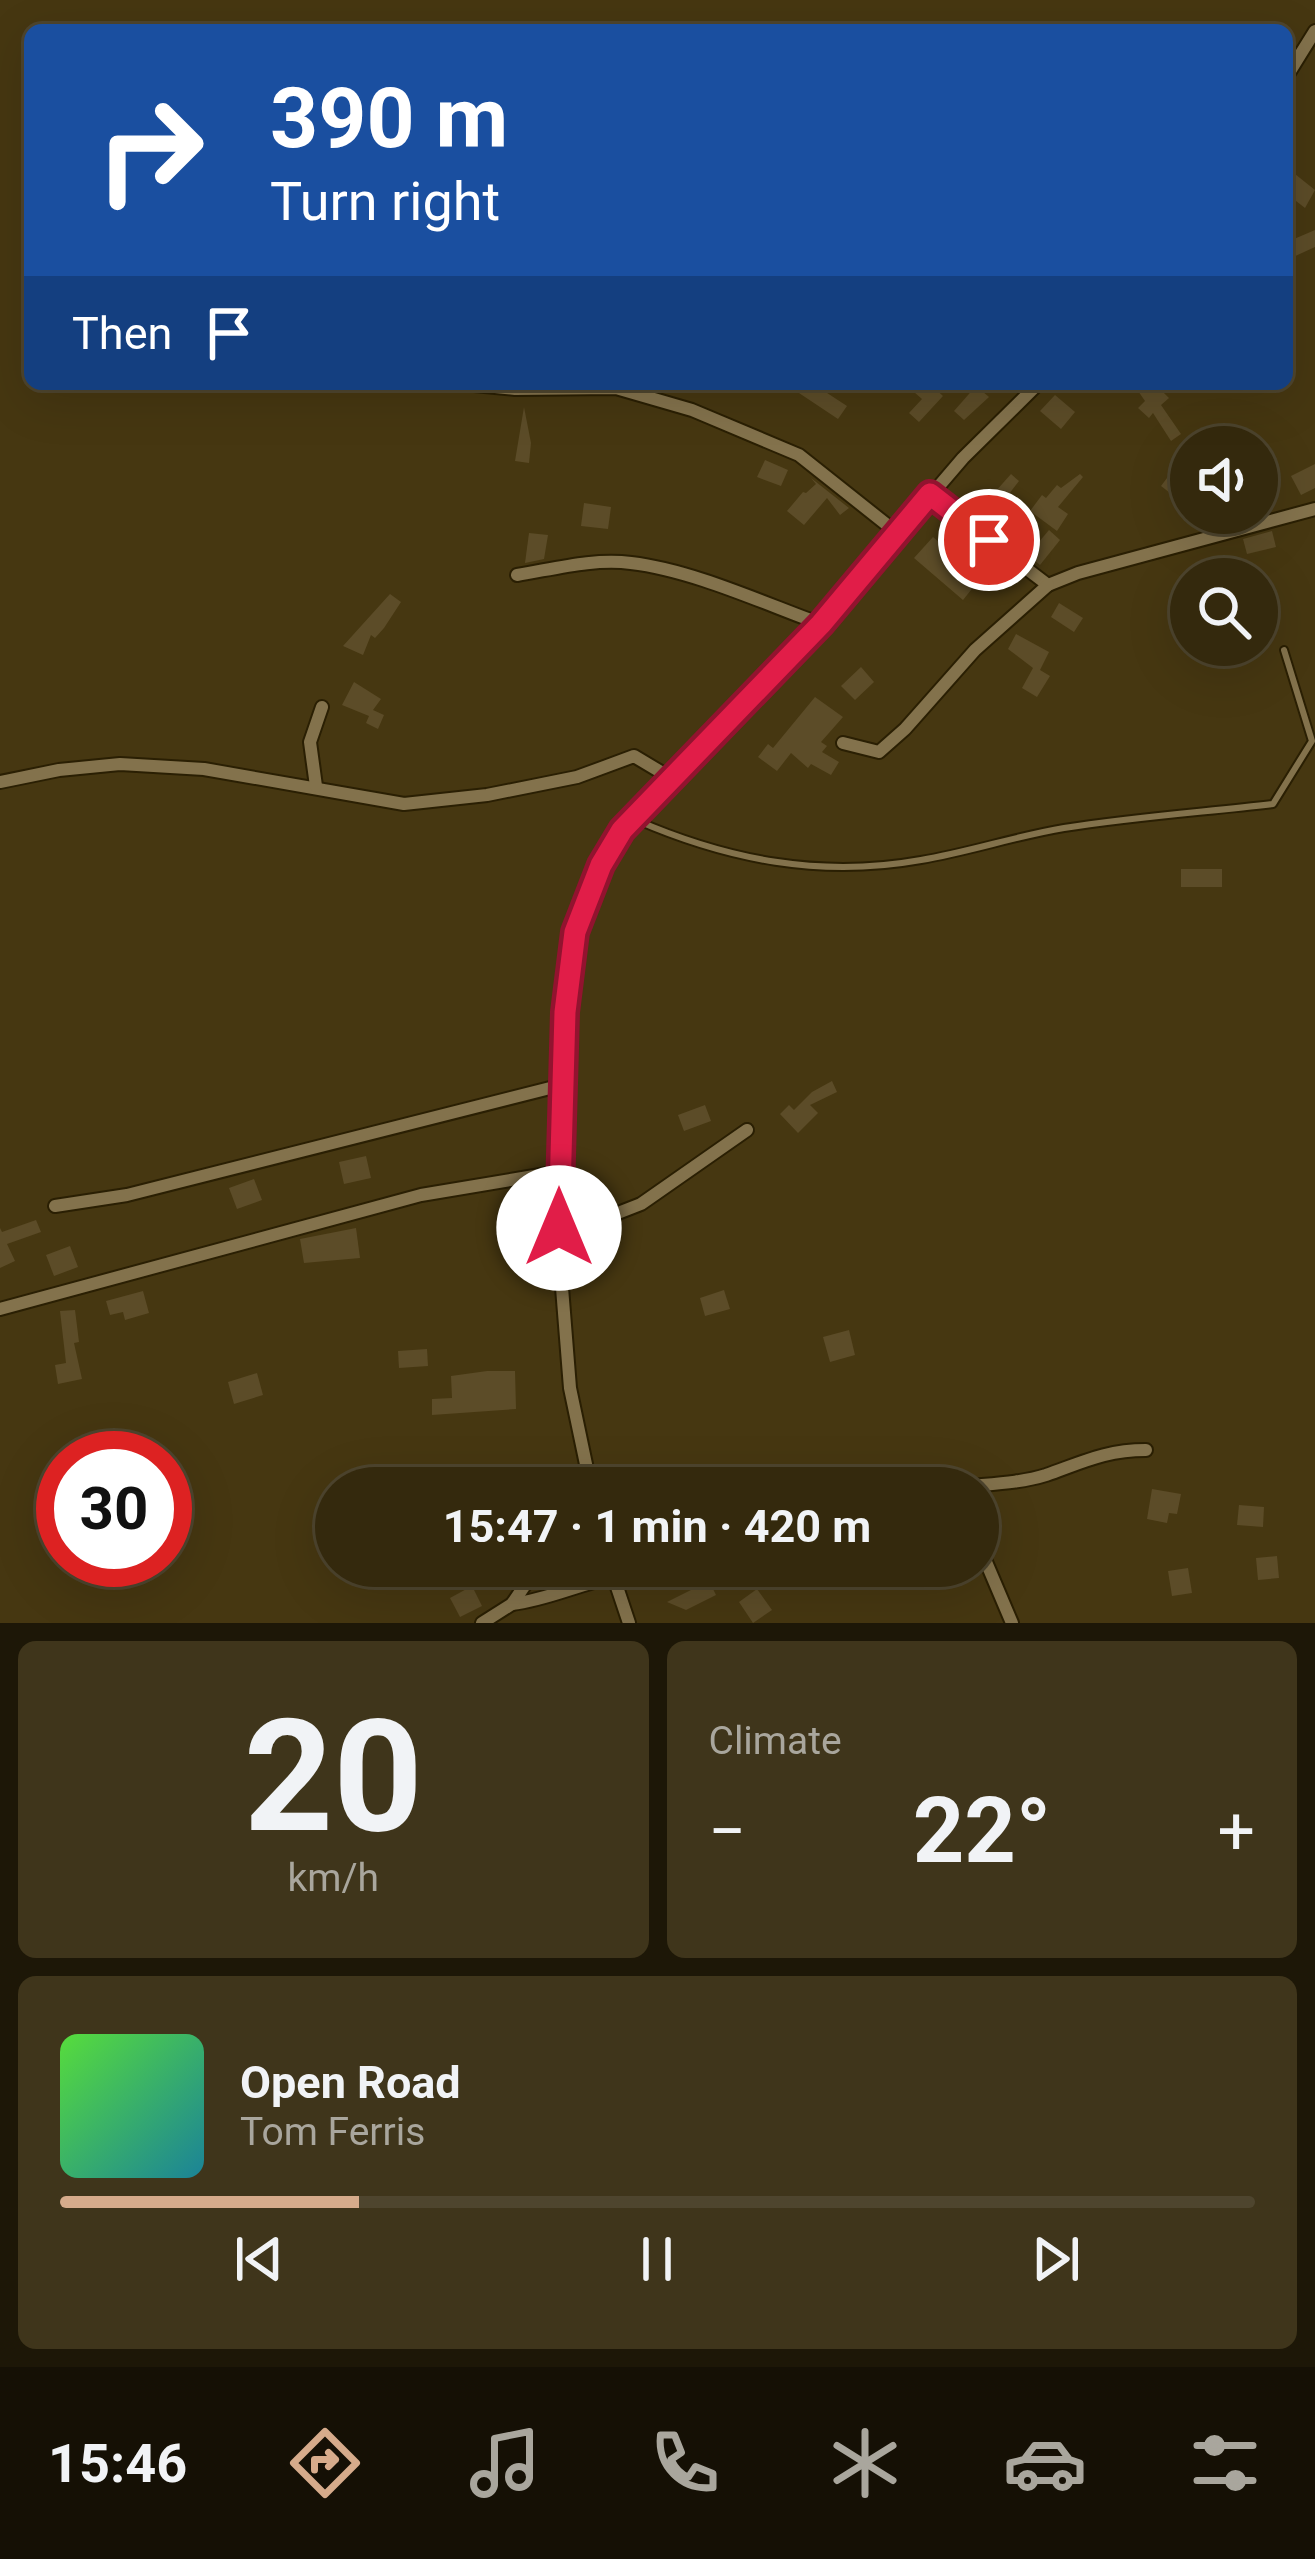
<!DOCTYPE html>
<html lang="en">
<head>
<meta charset="utf-8">
<style>
  :root { --surface:#34290d; --page:#3f351b; --text:#f1f3f6; --muted:#a9a69d; --line:#4e452e; --accent:#d6ab8b }
  body { margin:0; font-family:Roboto,sans-serif; background:var(--page); color:var(--text); height:100vh; display:flex; flex-direction:column; font-size:45px; white-space:nowrap }
  * { box-sizing:border-box; margin:0 }
  p { font-size:39px; color:var(--muted) }
  .icon { flex:none; width:66px; height:66px; fill:none; stroke:currentColor; stroke-width:2; stroke-linecap:round; stroke-linejoin:round }
  .map { position:relative; height:1623px; overflow:hidden }
  .side { display:flex; flex-direction:column; gap:18px; padding:18px; background:#1d1707; flex:1 }
  .side>* { flex:none }
  .guide { position:absolute; left:24px; top:24px; width:1269px; height:366px; border-radius:18px; box-shadow:0 12px 48px #0002,0 0 0 3px var(--line); background:#1a4fa0; color:#fff; overflow:hidden }
  .tools { position:absolute; left:1170px; top:426px; display:grid; gap:24px }
  .tools a { display:grid; place-items:center; width:108px; height:108px; border-radius:50%; background:var(--surface); box-shadow:0 12px 48px #0002,0 0 0 3px var(--line); font-size:60px }
  .speed { position:absolute; left:36px; top:1431px; display:flex; gap:24px; font-size:60px; font-weight:700; text-align:center }
  .speed>* { display:grid; place-content:center; width:156px; height:156px; border-radius:50%; background:var(--surface); box-shadow:0 12px 48px #0002,0 0 0 3px var(--line); line-height:1 }
  .speed .limit { border:18px solid #d22; background:#fff; color:#111 }
  .pin { position:absolute; display:grid; place-items:center; width:102px; height:102px; color:#fff; margin:-51px; border:6px solid #fff; border-radius:50%; box-shadow:0 3px 12px #0007 }
  .me { position:absolute; width:132px; margin:-66px; rotate:0deg; stroke-linejoin:round; filter:drop-shadow(0 0 9px #0008) }
  .turn { display:flex; align-items:center; gap:42px; height:252px; padding:0 48px; font-size:54px }
  .turn .icon { width:156px; height:156px; stroke-width:2.5 }
  .turn b { display:block; font-size:84px; line-height:102px }
  .then { display:flex; align-items:center; height:114px; padding:0 48px; background:#0003; gap:24px; font-size:45px }
  .big { font-size:90px; font-weight:700; line-height:1.1 }
  .side .widget { flex:1; display:flex; flex-direction:column; justify-content:center; gap:18px; min-width:0; padding:0 42px; border-radius:18px; background:var(--page) }
  .side .dial { align-items:center; gap:0 }
  .dial b { font-size:156px; line-height:1 }
  .song { display:flex; align-items:center; gap:36px }
  .cover { width:144px; height:144px; border-radius:18px; background:linear-gradient(135deg,hsl(110 70% 55%),hsl(190 70% 35%)) }
  .played { height:12px; border-radius:6px; background:linear-gradient(90deg,var(--accent) 25%,var(--line) 25%) }
  .keys { display:flex; justify-content:space-around; direction:ltr }
  .heat { display:flex; justify-content:space-between; align-items:center; font-size:66px; direction:ltr }
  .side .tiles { flex:1; display:grid; gap:18px; grid-template-columns:1fr 1fr }
  .widget:last-child { grid-column:span 2 }
  .trip { position:absolute; left:315px; top:1467px; width:684px; height:120px; border-radius:60px; background:var(--surface); box-shadow:0 12px 48px #0002,0 0 0 3px var(--line); font-weight:700; line-height:120px; text-align:center }
  .dock { display:flex; height:192px; justify-content:space-around; align-items:center; background:#151005; color:var(--muted) }
  .dock .icon { width:84px; height:84px }
  .dock .on { color:var(--accent) }
  .dock b { font-size:54px; color:var(--text) }
  .map>svg:first-child { display:block }
  .building { fill:#5c4c28 }
  .lines { fill:none; stroke-linecap:round; stroke-linejoin:round }
  .lane-casing { stroke:#2a1f03; stroke-width:10 }
  .street-casing { stroke:#2a1f03; stroke-width:16 }
  .lane { stroke:#83724c; stroke-width:6 }
  .street { stroke:#83724c; stroke-width:12 }
  .route-casing { stroke:#92132f; stroke-width:30 }
  .route { stroke:#e11d48; stroke-width:21 }
</style>
</head>
<body>
<div class="map">
<svg width="1315" height="1623" viewBox="0 0 1315 1623">
  <rect width="100%" height="100%" fill="#463711"/>
  <g class="building">
    <path d="M1295 174 1315 190 1305 208 1287 194V184Z"/>
    <path d="M1315 230V247L1291 258 1287 242Z"/>
    <path d="M804 384H824L821 389 847 406 838 419 799 393Z"/>
    <path d="M922 384H930L943 396 919 422 909 413 922 399 914 392Z"/>
    <path d="M1147 384 1153 392 1158 387 1169 398 1161 405 1181 434 1171 441 1153 413 1149 418 1138 408 1145 401 1134 385Z"/>
    <path d="M976 386 989 397 964 420 954 411Z"/>
    <path d="M1055 395 1075 412 1061 429 1040 411Z"/>
    <path d="M524 407 531 443 529 463 515 461Z"/>
    <path d="M765 460 788 470 781 486 757 477Z"/>
    <path d="M1179 462 1191 471V509L1161 486Z"/>
    <path d="M1315 464V488L1301 495 1291 476Z"/>
    <path d="M1011 474 1019 481 986 524 971 512 990 488 995 492Z"/>
    <path d="M1080 474 1083 477 1058 507 1068 514 1057 531 1030 511 1042 495 1046 498 1057 485 1061 488Z"/>
    <path d="M811 478 849 508 840 515 827 498 804 525 787 511 803 492 806 493 816 484Z"/>
    <path d="M584 503 611 507 608 529 581 526Z"/>
    <path d="M1049 530 1060 540 1040 565 1028 555Z"/>
    <path d="M1272 531 1276 547 1247 554 1243 539Z"/>
    <path d="M529 533 548 535 544 559 525 563Z"/>
    <path d="M933 537 948 550 945 554 979 580 963 600 914 558Z"/>
    <path d="M390 594 401 602 384 628 375 638 371 635 363 655 343 646Z"/>
    <path d="M1059 603 1083 618 1074 632 1051 617Z"/>
    <path d="M1016 634 1049 652 1040 670 1050 676 1037 697 1022 688 1033 668 1008 649Z"/>
    <path d="M861 667 874 682 855 700 841 686Z"/>
    <path d="M354 682 381 699 373 710 384 715 378 729 366 723 369 716 342 705Z"/>
    <path d="M815 697 843 717 821 742 827 746 822 752 839 762 831 775 811 764 808 768 791 753 777 771 758 757 768 744 773 748Z"/>
    <rect x="1181" y="869" width="41" height="18"/>
    <path d="M832 1081 837 1092 810 1105 818 1113 798 1133 780 1114 789 1105 794 1110 812 1092Z"/>
    <path d="M705 1105 711 1121 684 1131 678 1115Z"/>
    <path d="M366 1156 371 1178 344 1184 339 1162Z"/>
    <path d="M254 1179 262 1200 237 1209 229 1188Z"/>
    <path d="M36 1220 41 1232 7 1244 15 1261 0 1268V1228L2 1232Z"/>
    <path d="M356 1228 360 1258 304 1263 300 1239Z"/>
    <path d="M70 1246 78 1267 54 1276 46 1255Z"/>
    <path d="M724 1290 730 1309 705 1316 700 1298Z"/>
    <path d="M143 1291 149 1313 125 1320 123 1312 110 1315 106 1301Z"/>
    <path d="M75 1310 79 1342 74 1343 82 1379 58 1384 55 1365 66 1363 60 1311Z"/>
    <path d="M849 1330 855 1355 830 1362 823 1337Z"/>
    <path d="M427 1349 428 1366 399 1368 398 1351Z"/>
    <path d="M487 1371H515L516 1409 432 1415V1399L452 1398 451 1376Z"/>
    <path d="M257 1373 263 1395 234 1404 228 1382Z"/>
    <path d="M1152 1489 1181 1494 1177 1514 1169 1513 1167 1523 1147 1519Z"/>
    <path d="M1239 1505 1264 1507 1263 1527 1237 1525Z"/>
    <path d="M1277 1556 1279 1578 1258 1580 1256 1558Z"/>
    <path d="M1188 1568 1192 1593 1172 1596 1168 1571Z"/>
    <path d="M709 1581 716 1595 686 1610 667 1602Z"/>
    <path d="M472 1586 482 1606 460 1617 450 1598Z"/>
    <path d="M757 1589 772 1610 753 1623 739 1602Z"/>
  </g>
  <g class="lines">
    <defs>
      <path id="lane" d="M636 820C728 860 821 878 921 860 969 852 1016 836 1064 828 1133 817 1204 812 1273 804L1312 741 1284 650"/>
      <g id="street">
        <path d="M1287 76 1315 31"/>
        <path d="M464 384 515 389 616 388 692 410 799 455 896 532"/>
        <path d="M930 495 1048 585 1078 573 1315 509"/>
        <path d="M517 575C554 569 594 558 631 563 692 570 763 603 821 624"/>
        <path d="M843 743 879 752 905 729 975 650 1048 585"/>
        <path d="M0 782 59 770 120 764 204 769 404 804 487 795 577 777 634 756 671 778"/>
        <path d="M316 786 310 742 322 707"/>
        <path d="M55 1206 127 1195 562 1085"/>
        <path d="M559 1236 641 1204 747 1130"/>
        <path d="M0 1309 421 1195 558 1172"/>
        <path d="M591 1488 570 1388 561 1275 558 1172 563 1045 575 932 601 865 622 830 821 624 963 458 1038 384"/>
        <path d="M952 1488C982 1484 1018 1484 1046 1475 1083 1462 1106 1450 1146 1450"/>
        <path d="M978 1543 1012 1623"/>
        <path d="M610 1566 629 1623"/>
        <path d="M512 1604C547 1600 579 1584 614 1577"/>
        <path d="M482 1623 512 1604 538 1566"/>
      </g>
    </defs>
    <use href="#lane" class="lane-casing"/>
    <use href="#street" class="street-casing"/>
    <use href="#lane" class="lane"/>
    <use href="#street" class="street"/>
  </g>
  <g class="lines">
    <defs>
      <path id="route" d="M559 1228 565 1012 575 932 601 865 622 830 821 624 930 494 989 540"/>
    </defs>
    <use href="#route" class="route-casing"/>
    <use href="#route" class="route"/>
  </g>
</svg>
<div class="tools">
<a><svg class="icon" aria-label="sound" viewBox="0 0 24 24"><path d="M4 9h4l5-4v14l-5-4H4zM17 9q2 3 0 6"/></svg></a>
<a><svg class="icon" aria-label="search" viewBox="0 0 24 24"><circle cx="10" cy="10" r="6"/><path d="M15 15l6 6"/></svg></a>
</div>
<div class="speed"><div class="limit">30</div></div>
<div class="pin" style="left:989px;top:540px;background:#d93025"><svg class="icon" aria-label="arrive" viewBox="0 0 24 24"><path d="M6 21V4h12l-3 4 3 4H6"/></svg></div>
<svg class="me" style="left:559px;top:1228px" viewBox="-20 -20 40 40"><circle r="19" fill="#fff"/><path d="M0-13L10 11 0 6-10 11z" fill="#e11d48"/></svg>
<div class="trip">15:47 · 1 min · 420 m</div>
<div class="guide">
<div class="turn"><svg class="icon" aria-label="right" viewBox="0 0 24 24"><path d="M7 20v-9h11M14 6l5 5-5 5"/></svg><div><b>390 m</b>Turn right</div></div>
<div class="then">Then<svg class="icon" aria-label="arrive" viewBox="0 0 24 24"><path d="M6 21V4h12l-3 4 3 4H6"/></svg></div>
</div>
</div>
<section class="side">
<div class="tiles">
<div class="widget dial"><b>20</b><p>km/h</p></div>
<div class="widget"><p>Climate</p>
<div class="heat"><a>−</a><b class="big">22°</b><a>+</a></div>
</div>
<div class="widget">
<div class="song"><i class="cover"></i><div><b>Open Road</b><p>Tom Ferris</p></div></div>
<div class="played"></div>
<div class="keys"><svg class="icon" aria-label="previous" viewBox="0 0 24 24"><path d="M18 5L8 12l10 7zM5 5v14"/></svg><svg class="icon" aria-label="pause" viewBox="0 0 24 24"><path d="M8 5v14M16 5v14"/></svg><svg class="icon" aria-label="next" viewBox="0 0 24 24"><path d="M6 5l10 7-10 7zM19 5v14"/></svg></div>
</div>
</div>
</section>
<nav class="dock">
<b>15:46</b>
<svg class="icon on" aria-label="directions" viewBox="0 0 24 24"><path d="M12 3l9 9-9 9-9-9zM9 14v-3h6M13 9l2 2-2 2"/></svg>
<svg class="icon" aria-label="music" viewBox="0 0 24 24"><path d="M9 18V5l10-2v13"/><circle cx="6" cy="18" r="3"/><circle cx="16" cy="16" r="3"/></svg>
<svg class="icon" aria-label="phone" viewBox="0 0 24 24"><path d="M5 4h4l2 5-3 2q2 4 5 5l2-3 5 2v4C11 20 4 13 5 4z"/></svg>
<svg class="icon" aria-label="climate" viewBox="0 0 24 24"><path d="M12 3v18M4 7l16 10M4 17L20 7"/></svg>
<svg class="icon" aria-label="car" viewBox="0 0 24 24"><path d="M5 17H2v-5l4-1 3-4h7l3 4 3 1v5h-3M9 17h6M6 11h13"/><circle cx="7" cy="17" r="2"/><circle cx="17" cy="17" r="2"/></svg>
<svg class="icon" aria-label="filters" viewBox="0 0 24 24"><path d="M4 7h16M4 17h16"/><circle cx="9" cy="7" r="2"/><circle cx="15" cy="17" r="2"/></svg>
</nav>
</body>
</html>
